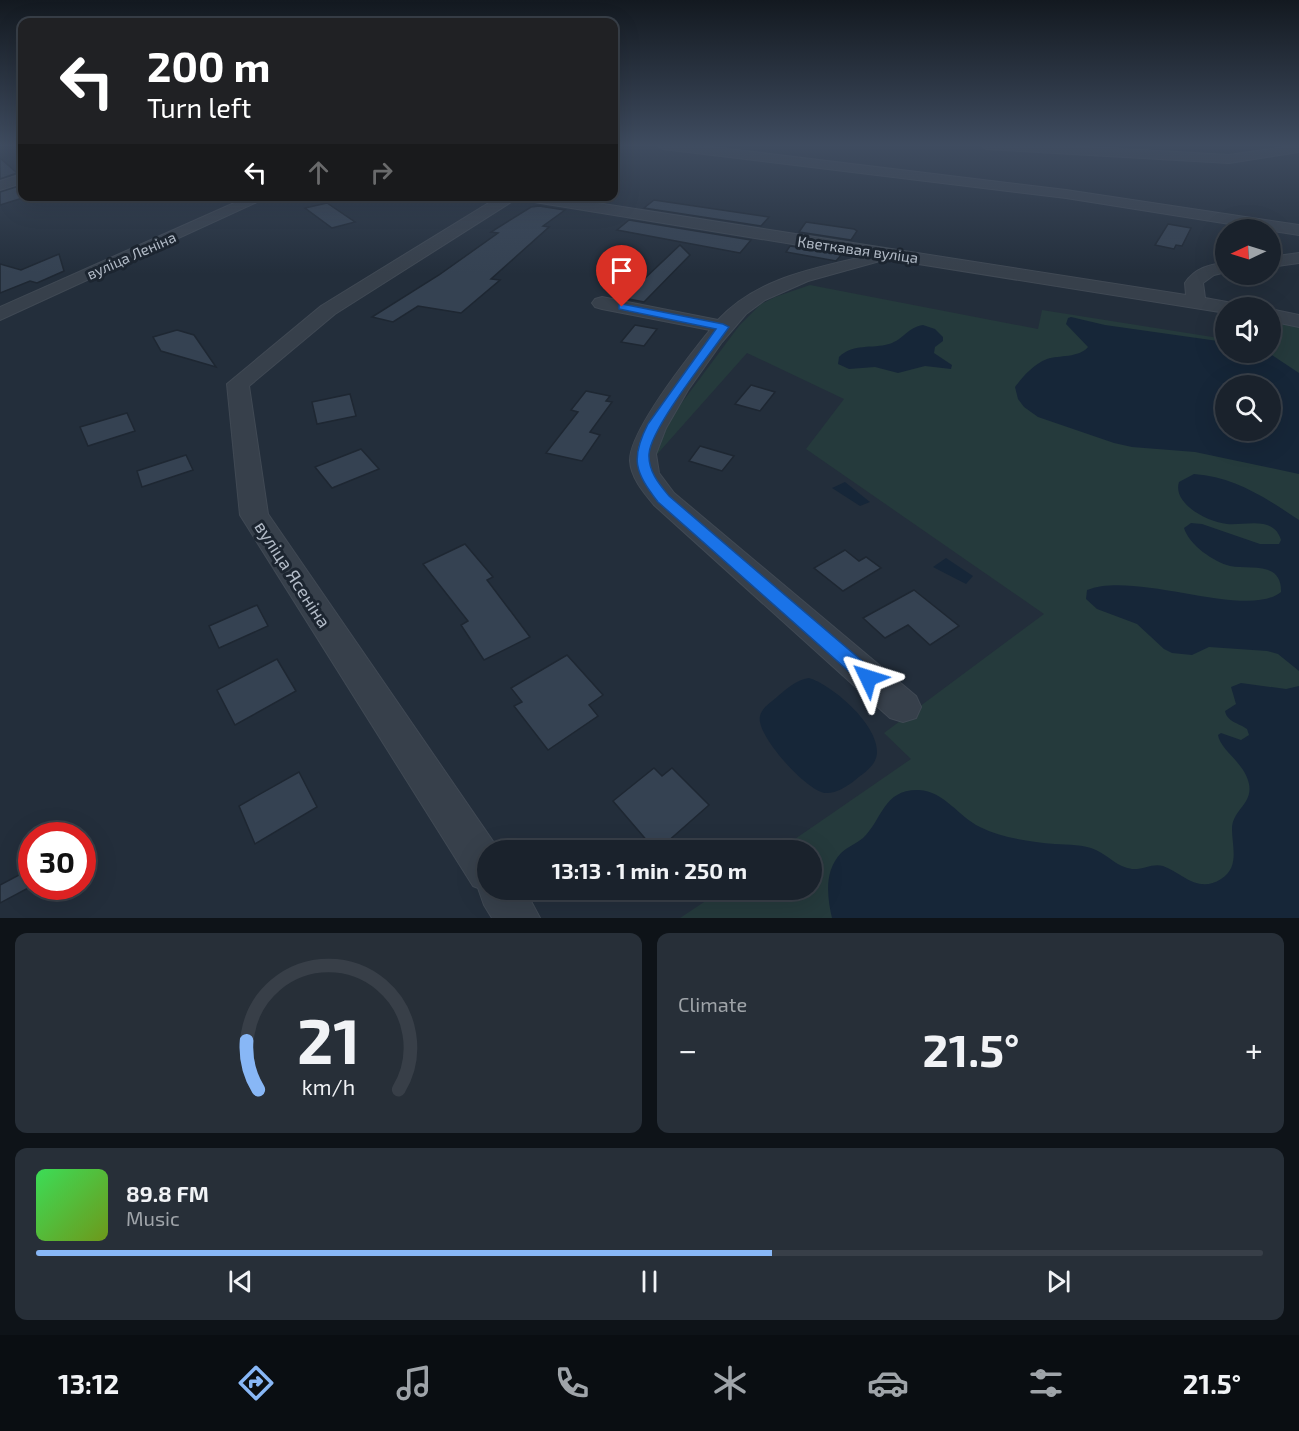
<!DOCTYPE html>
<html lang="en">
<head>
<meta charset="utf-8">
<style>
  :root { --surface:#1a222c; --page:#272f38; --text:#f1f3f6; --muted:#9fa4a9; --line:#383f48; --accent:#88b7f6 }
  body { margin:0; font-family:"Exo 2",sans-serif; background:var(--page); color:var(--text); height:100vh; display:flex; flex-direction:column; font-size:22px; white-space:nowrap }
  * { box-sizing:border-box; margin:0 }
  p { font-size:20px; color:var(--muted) }
  .icon { flex:none; width:33px; height:33px; fill:none; stroke:currentColor; stroke-width:2; stroke-linecap:round; stroke-linejoin:round }
  .map { position:relative; height:918px; overflow:hidden }
  .details { display:flex; flex-direction:column; gap:15px; padding:15px; background:#0e1318; flex:1 }
  .details>* { flex:none }
  .guide { position:absolute; left:18px; top:18px; width:600px; height:183px; border-radius:12px; box-shadow:0 6px 24px #0002,0 0 0 2px var(--line); background:#202124; color:#fff; overflow:hidden }
  .needle { width:39px; rotate:266deg }
  .fabs { position:absolute; left:1215px; top:219px; display:grid; gap:12px }
  .fabs a { display:grid; place-items:center; width:66px; height:66px; border-radius:50%; background:var(--surface); box-shadow:0 6px 24px #0002,0 0 0 2px var(--line); font-size:30px }
  .speed { position:absolute; left:18px; top:822px; display:flex; gap:12px; font-size:30px; font-weight:700; text-align:center }
  .speed>* { display:grid; place-content:center; width:78px; height:78px; border-radius:50%; background:var(--surface); box-shadow:0 6px 24px #0002,0 0 0 2px var(--line); line-height:1 }
  .speed .limit { border:9px solid #d22; background:#fff; color:#111 }
  .pin { position:absolute; display:grid; place-items:center; width:51px; height:51px; color:#fff; margin:-62px -26px; border-radius:50% 50% 50% 0; rotate:-45deg; box-shadow:0 0 6px #0007 }
  .pin .icon { rotate:45deg }
  .me { position:absolute; width:66px; margin:-33px; rotate:311deg; stroke-linejoin:round; filter:drop-shadow(0 0 4px #0008) }
  .turn { display:flex; align-items:center; gap:21px; height:126px; padding:0 30px; font-size:27px }
  .turn .icon { width:78px; height:78px; stroke-width:2.5 }
  .turn b { display:block; font-size:42px; line-height:51px }
  .lanes { display:flex; align-items:center; height:57px; padding:0 30px; background:#0003; justify-content:center; gap:30px; direction:ltr }
  .lanes .off { opacity:.35 }
  .big { font-size:45px; font-weight:700; line-height:1.1 }
  .details .card { flex:1; display:flex; flex-direction:column; justify-content:center; gap:9px; min-width:0; padding:0 21px; border-radius:12px; background:var(--page) }
  .details .dial { align-items:center; gap:0 }
  .dial svg { height:156px; overflow:visible; fill:none; stroke:var(--line); stroke-width:7; stroke-linecap:round; text-anchor:middle }
  .dial text { fill:var(--text); stroke:none }
  .song { display:flex; align-items:center; gap:18px }
  .cover { width:72px; height:72px; border-radius:9px; background:linear-gradient(135deg,hsl(130 70% 55%),hsl(80 70% 35%)) }
  .played { height:6px; border-radius:3px; background:linear-gradient(90deg,var(--accent) 60%,var(--line) 60%) }
  .keys { display:flex; justify-content:space-around; direction:ltr }
  .heat { display:flex; justify-content:space-between; align-items:center; font-size:33px; direction:ltr }
  .details .tiles { flex:1; display:grid; gap:15px; grid-template-columns:1fr 1fr }
  .card:last-child { grid-column:span 2 }
  .trip { position:absolute; left:477px; top:840px; width:345px; height:60px; border-radius:30px; background:var(--surface); box-shadow:0 6px 24px #0002,0 0 0 2px var(--line); font-weight:700; line-height:60px; text-align:center }
  .dock { display:flex; height:96px; justify-content:space-around; align-items:center; background:#0a0e12; color:var(--muted) }
  .dock .icon { width:42px; height:42px }
  .dock .on { color:var(--accent) }
  .dock b { font-size:27px; color:var(--text) }
  .map>svg:first-child { display:block }
  .green { fill:#253a3c; fill-rule:evenodd }
  .water { fill:#162638; fill-rule:evenodd }
  .building { fill:#354252; stroke:#1e2732; stroke-width:1.5 }
  .lines { fill:none; stroke-linecap:round; stroke-linejoin:round }
  .minor-casing { stroke:#404954; stroke-width:2 }
  .minor { fill:#37404b; fill-rule:evenodd }
  .route { fill:#1a73e8; stroke:#114b97; stroke-width:1.5 }
  .labels { text-anchor:middle; dominant-baseline:central; stroke-width:6; stroke-linejoin:round; paint-order:stroke }
  .far-street-label { font-size:15px; fill:#b2bbc7; stroke:#1c2530 }
  .street-label { font-size:18px; fill:#b2bbc7; stroke:#1c2530 }
</style>
</head>
<body>
<div class="map">
<svg width="1299" height="918" viewBox="0 0 1299 918">
  <rect width="100%" height="100%" fill="#232e3b"/>
  <path class="green" d="M810 285 1038 329 1042 310 1225 339 1226 352H1270L1271 320 1299 326V918H680L722 890H812V850H779L911 759 884 733 1044 614 806 449 844 399 747 353 652 460 666 424 739 326 761 304 775 297ZM1226 386H1270V430H1226Z"/>
  <g class="water">
    <path d="M1071 317 1105 325 1225 342 1226 352 1269 353 1299 373V474L1195 452 1132 447 1114 443 1038 417 1024 407 1018 399 1015 387C1023 376 1034 364 1047 359 1059 355 1079 358 1088 347L1066 324 1068 318ZM1226 386H1270V430H1226Z"/>
    <path d="M923 325 935 329 943 337V341L935 347 934 353 952 365 951 369 925 366 898 373 875 367 849 369 838 364 839 357C853 343 872 349 889 344 903 340 908 327 923 325Z"/>
    <path d="M1194 474C1235 477 1266 498 1299 520V671L1278 654 1267 651 1209 647 1192 655 1172 653 1164 649 1137 624 1097 609 1086 599 1087 590C1136 570 1247 620 1281 592 1282 560 1248 570 1230 566 1214 562 1189 545 1184 528L1191 523 1202 524 1260 544H1279L1281 540C1274 515 1244 526 1227 524 1208 522 1172 504 1179 482Z"/>
    <path d="M845 482 870 502 860 506 832 488Z"/>
    <path d="M946 558 973 576 966 584 933 567Z"/>
    <path d="M809 678C833 685 885 730 876 758 873 768 862 774 854 781 846 787 835 794 825 793 807 791 755 735 760 716 762 707 772 702 778 696 788 688 796 680 809 678Z"/>
    <path d="M1241 683 1286 689 1299 686V918H832C827 896 824 871 841 853 847 847 856 844 863 838 883 819 883 789 919 790 944 791 959 817 980 827 1002 838 1031 842 1055 844 1069 845 1083 844 1096 850 1109 856 1117 867 1132 869 1143 870 1152 863 1163 866 1182 873 1198 894 1221 879 1240 867 1232 847 1232 829 1232 810 1253 804 1249 784 1245 763 1220 750 1218 735L1221 733 1241 740 1249 735 1247 729C1239 723 1227 722 1225 711L1236 704 1231 687Z"/>
  </g>
  <g class="building">
    <path d="M0 158 17 173 0 179Z"/>
    <path d="M22 185V196H29L0 205V192Z"/>
    <path d="M654 200 769 217 761 226 644 208Z"/>
    <path d="M327 203 355 222 332 228 305 208Z"/>
    <path d="M539 206 565 210 543 226 549 227 491 279 500 280 461 313 418 306 393 322 372 317 439 275 498 233 491 232 531 207Z"/>
    <path d="M629 220 751 240 740 253 617 230Z"/>
    <path d="M806 222 854 229 857 231 851 240 799 232Z"/>
    <path d="M1168 224 1191 228 1182 246 1176 245 1174 249 1155 245Z"/>
    <path d="M680 245 690 255 644 302 624 298Z"/>
    <path d="M790 246 842 254 836 261 786 252Z"/>
    <path d="M59 254 64 271 37 283 30 281 0 293V264L21 270Z"/>
    <path d="M635 325 657 329 644 346 621 342Z"/>
    <path d="M177 330 194 335 216 367 161 351 153 337Z"/>
    <path d="M751 385 775 392 760 411 735 404Z"/>
    <path d="M586 391 610 396 606 401 612 402 590 432 600 435 582 461 546 453 578 412 571 410Z"/>
    <path d="M350 394 356 416 317 424 312 402Z"/>
    <path d="M127 413 135 431 88 446 80 427Z"/>
    <path d="M700 446 734 456 722 471 689 461Z"/>
    <path d="M361 449 379 469 332 488 315 467Z"/>
    <path d="M186 455 193 470 142 487 137 471Z"/>
    <path d="M465 544 493 577 487 580 530 637 484 660 461 625 468 621 423 564Z"/>
    <path d="M845 550 859 561 866 557 881 568 843 591 814 568Z"/>
    <path d="M914 590 959 626 930 645 908 625 885 638 863 618Z"/>
    <path d="M257 605 268 626 219 648 209 626Z"/>
    <path d="M567 655 603 695 589 705 598 716 548 750 514 706 522 702 511 688Z"/>
    <path d="M277 659 296 691 235 725 217 690Z"/>
    <path d="M654 768 662 776 672 768 709 805 658 850H655L613 801Z"/>
    <path d="M299 772 317 807 255 844 239 806Z"/>
    <path d="M32 868V886L0 903V885Z"/>
  </g>
  <g class="lines">
    <defs>
      <g id="minor">
        <path d="M657 145H695L1066 190 1299 225V235L1066 198 663 149Z"/>
        <path d="M980 145H1053L1229 155 1299 145V152L1229 163 986 149Z"/>
        <path d="M22 174V183L0 190V181Z"/>
        <path d="M250 196H270L0 320V307Z"/>
        <path d="M500 196H552L1186 295 1185 283C1195 268 1209 265 1226 262V272L1214 275 1203 283 1205 298 1238 304 1240 308H1226V313L887 259 808 281 765 300 746 314 722 342 688 390 666 428 656 454 659 473 674 493 916 696 921 707 916 718 903 722 890 718 654 505C644 493 631 478 630 461 629 431 690 355 710 330L602 309 595 307 592 303 595 299 602 297 718 320C757 278 812 269 866 256L516 199 335 314 249 386 268 514 499 850H488V890H525L540 918H492L484 905 478 888 473 886 240 515 227 384 321 306Z"/>
        <path d="M1299 253V263L1270 267V257Z"/>
        <path d="M1270 309 1299 315V327L1270 321Z"/>
      </g>
    </defs>
    <use href="#minor" class="minor-casing"/>
    <use href="#minor" class="minor"/>
  </g>
  <linearGradient id="sky" x2="0" y2="1"><stop stop-color="#131920"/><stop offset="0.53" stop-color="#3f4c60"/><stop offset="1" stop-color="#3f4c60" stop-opacity="0"/></linearGradient>
  <rect width="1299" height="274" fill="url(#sky)"/>
  <path class="route" d="M622 304 723 324 729 327C711 353 651 427 649 454 648 471 659 484 669 496L875 672 878 678 875 683 868 685 862 683 658 502C635 472 630 459 648 424L716 329 619 309V305Z"/>
  <g class="labels">
    <g class="far-street-label">
      <text transform="translate(858 249) rotate(8)">Кветкавая вуліца</text>
      <text transform="translate(131 255) rotate(-24)">вуліца Леніна</text>
    </g>
    <g class="street-label">
      <text transform="translate(293 574) rotate(57)">вуліца Ясеніна</text>
    </g>
  </g>
</svg>
<div class="fabs">
<a><svg class="needle" viewBox="-14 -14 28 28"><path d="M0-13l5 13h-10z" fill="#e53935"/><path d="M0 13l5-13h-10z" fill="#9fa4a9"/></svg></a>
<a><svg class="icon" aria-label="sound" viewBox="0 0 24 24"><path d="M4 9h4l5-4v14l-5-4H4zM17 9q2 3 0 6"/></svg></a>
<a><svg class="icon" aria-label="search" viewBox="0 0 24 24"><circle cx="10" cy="10" r="6"/><path d="M15 15l6 6"/></svg></a>
</div>
<div class="speed"><div class="limit">30</div></div>
<div class="pin" style="left:622px;top:307px;background:#d93025"><svg class="icon" aria-label="arrive" viewBox="0 0 24 24"><path d="M6 21V4h12l-3 4 3 4H6"/></svg></div>
<svg class="me" style="left:868px;top:678px" viewBox="-20 -20 40 40"><path d="M0-17L14 15 0 8-14 15z" fill="#1a73e8" stroke="#fff" stroke-width="4"/></svg>
<div class="trip">13:13 · 1 min · 250 m</div>
<div class="guide">
<div class="turn"><svg class="icon" aria-label="left" viewBox="0 0 24 24"><path d="M17 20v-9H6M10 6l-5 5 5 5"/></svg><div><b>200 m</b>Turn left</div></div>
<div class="lanes"><svg class="icon" aria-label="left" viewBox="0 0 24 24"><path d="M17 20v-9H6M10 6l-5 5 5 5"/></svg><svg class="icon off" aria-label="ahead" viewBox="0 0 24 24"><path d="M12 20V5M6 11l6-6 6 6"/></svg><svg class="icon off" aria-label="right" viewBox="0 0 24 24"><path d="M7 20v-9h11M14 6l5 5-5 5"/></svg></div>
</div>
</div>
<section class="details">
<div class="tiles">
<div class="card dial"><svg viewBox="0 0 100 80">
<path d="M14 69A42 42 0 1 1 86 69"/>
<path d="M14 69A42 42 0 0 1 8 44" stroke="#88b7f6"/>
<text x="50" y="56" font-size="32" font-weight="700">21</text>
<text x="50" y="72" font-size="11">km/h</text>
</svg></div>
<div class="card"><p>Climate</p>
<div class="heat"><a>−</a><b class="big">21.5°</b><a>+</a></div>
</div>
<div class="card">
<div class="song"><i class="cover"></i><div><b>89.8 FM</b><p>Music</p></div></div>
<div class="played"></div>
<div class="keys"><svg class="icon" aria-label="previous" viewBox="0 0 24 24"><path d="M18 5L8 12l10 7zM5 5v14"/></svg><svg class="icon" aria-label="pause" viewBox="0 0 24 24"><path d="M8 5v14M16 5v14"/></svg><svg class="icon" aria-label="next" viewBox="0 0 24 24"><path d="M6 5l10 7-10 7zM19 5v14"/></svg></div>
</div>
</div>
</section>
<nav class="dock">
<b>13:12</b>
<svg class="icon on" aria-label="directions" viewBox="0 0 24 24"><path d="M12 3l9 9-9 9-9-9zM9 14v-3h6M13 9l2 2-2 2"/></svg>
<svg class="icon" aria-label="music" viewBox="0 0 24 24"><path d="M9 18V5l10-2v13"/><circle cx="6" cy="18" r="3"/><circle cx="16" cy="16" r="3"/></svg>
<svg class="icon" aria-label="phone" viewBox="0 0 24 24"><path d="M5 4h4l2 5-3 2q2 4 5 5l2-3 5 2v4C11 20 4 13 5 4z"/></svg>
<svg class="icon" aria-label="climate" viewBox="0 0 24 24"><path d="M12 3v18M4 7l16 10M4 17L20 7"/></svg>
<svg class="icon" aria-label="car" viewBox="0 0 24 24"><path d="M5 17H2v-5l4-1 3-4h7l3 4 3 1v5h-3M9 17h6M6 11h13"/><circle cx="7" cy="17" r="2"/><circle cx="17" cy="17" r="2"/></svg>
<svg class="icon" aria-label="filters" viewBox="0 0 24 24"><path d="M4 7h16M4 17h16"/><circle cx="9" cy="7" r="2"/><circle cx="15" cy="17" r="2"/></svg>
<b>21.5°</b>
</nav>
</body>
</html>
